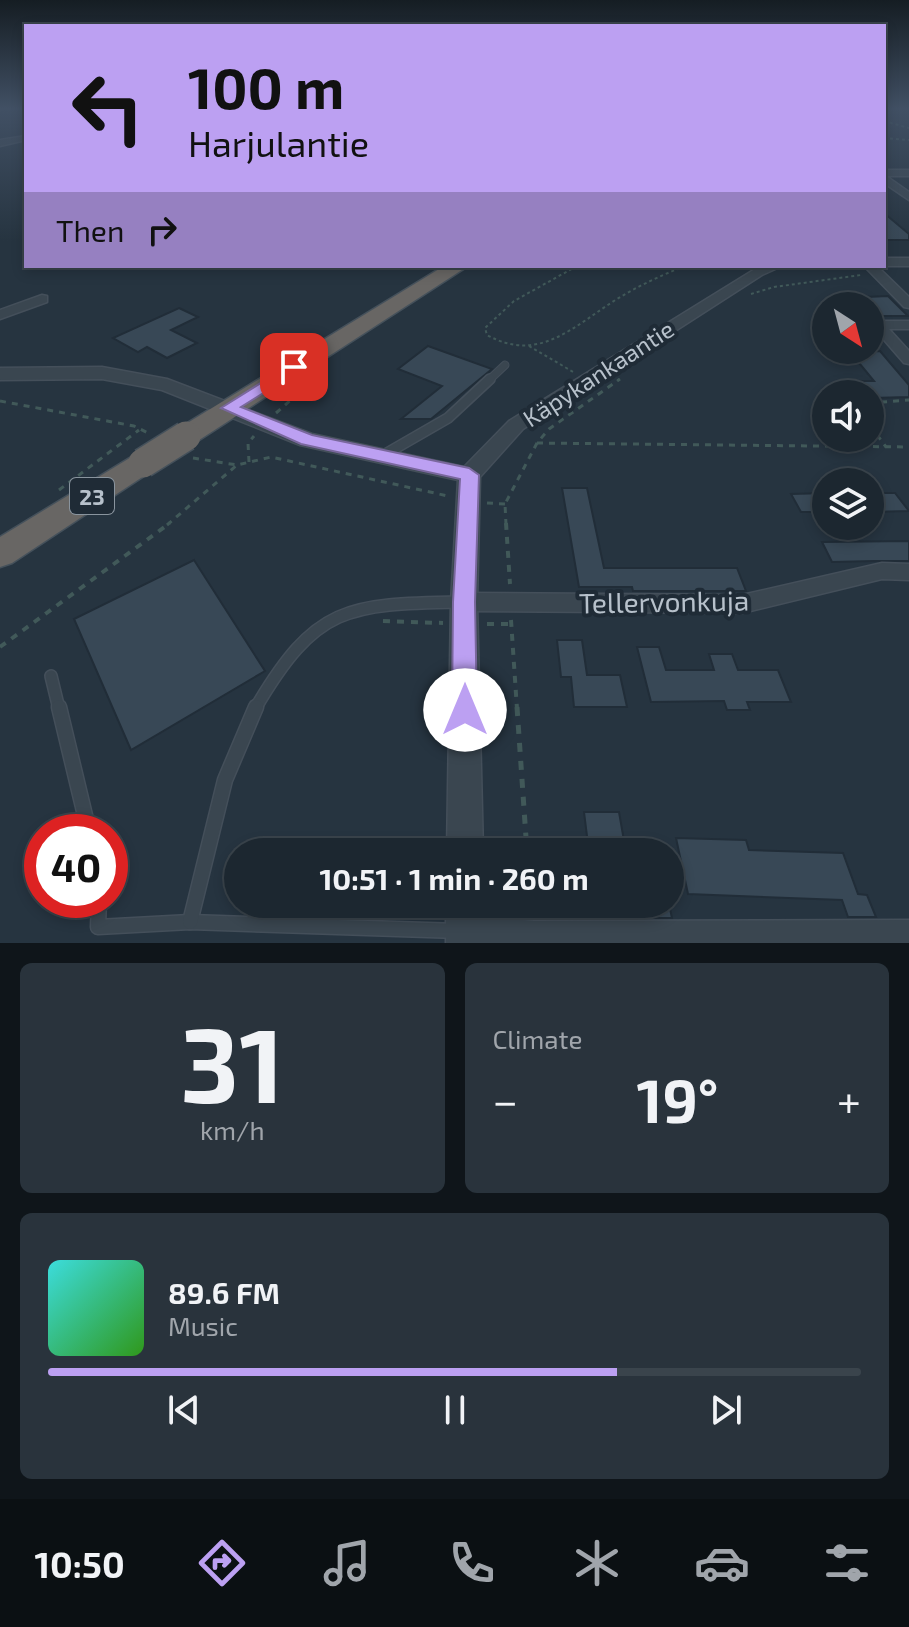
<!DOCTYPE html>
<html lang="en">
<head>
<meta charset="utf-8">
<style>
  :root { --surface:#1c2730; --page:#29333c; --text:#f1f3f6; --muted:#a0a5ab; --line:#3a444c; --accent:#bca0f2 }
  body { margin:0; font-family:"Exo 2",sans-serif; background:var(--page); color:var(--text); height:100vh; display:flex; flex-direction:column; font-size:30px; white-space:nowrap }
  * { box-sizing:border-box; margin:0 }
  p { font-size:26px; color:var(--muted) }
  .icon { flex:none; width:44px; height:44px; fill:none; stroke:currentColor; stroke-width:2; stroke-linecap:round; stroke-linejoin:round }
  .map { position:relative; height:943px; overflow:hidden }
  .panel { display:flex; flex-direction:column; gap:20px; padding:20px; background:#0f151a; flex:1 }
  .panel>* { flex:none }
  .guide { position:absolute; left:24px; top:24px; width:862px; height:244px; border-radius:0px; box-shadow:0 4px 12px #0003,0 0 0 2px var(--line); background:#bca0f2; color:#111; overflow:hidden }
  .needle { width:52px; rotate:144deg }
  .controls { position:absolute; left:812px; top:292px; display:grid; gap:16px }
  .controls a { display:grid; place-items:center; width:72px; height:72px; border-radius:50%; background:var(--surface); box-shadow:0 4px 12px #0003,0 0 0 2px var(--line); font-size:40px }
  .speed { position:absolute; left:24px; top:814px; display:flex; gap:16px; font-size:40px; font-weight:700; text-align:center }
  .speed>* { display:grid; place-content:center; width:104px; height:104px; border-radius:50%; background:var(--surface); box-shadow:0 4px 12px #0003,0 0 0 2px var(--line); line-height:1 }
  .speed .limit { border:12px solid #d22; background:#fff; color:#111 }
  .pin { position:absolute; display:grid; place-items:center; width:68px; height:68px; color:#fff; margin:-34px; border-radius:16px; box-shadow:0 4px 12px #0006 }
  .me { position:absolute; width:88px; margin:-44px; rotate:0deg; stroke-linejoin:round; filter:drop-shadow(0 0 6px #0008) }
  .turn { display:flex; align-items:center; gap:28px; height:168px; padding:0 32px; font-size:36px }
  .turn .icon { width:104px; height:104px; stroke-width:2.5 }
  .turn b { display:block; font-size:56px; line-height:68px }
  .then { display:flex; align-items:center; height:76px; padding:0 32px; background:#0003; gap:16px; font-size:30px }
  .big { font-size:60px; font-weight:700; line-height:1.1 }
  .panel .tile { flex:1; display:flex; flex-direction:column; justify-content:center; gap:12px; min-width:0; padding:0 28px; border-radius:12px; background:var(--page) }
  .panel .dial { align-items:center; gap:0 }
  .dial b { font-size:104px; line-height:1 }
  .song { display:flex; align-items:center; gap:24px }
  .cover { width:96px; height:96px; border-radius:12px; background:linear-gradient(135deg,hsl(180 70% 55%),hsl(110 70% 35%)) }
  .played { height:8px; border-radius:4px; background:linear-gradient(90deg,var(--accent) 70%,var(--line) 70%) }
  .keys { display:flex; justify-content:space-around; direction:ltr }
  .heat { display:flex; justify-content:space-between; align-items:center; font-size:44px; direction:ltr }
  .panel .tiles { flex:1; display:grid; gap:20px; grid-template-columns:1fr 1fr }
  .tile:last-child { grid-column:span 2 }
  .trip { position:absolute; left:224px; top:838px; width:460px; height:80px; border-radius:40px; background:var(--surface); box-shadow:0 4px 12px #0003,0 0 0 2px var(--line); font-weight:700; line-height:80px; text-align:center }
  .menu { display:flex; height:128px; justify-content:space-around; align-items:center; background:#0b1013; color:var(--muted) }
  .menu .icon { width:56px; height:56px }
  .menu .selected { color:var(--accent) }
  .menu b { font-size:36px; color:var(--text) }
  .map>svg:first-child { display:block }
  .building { fill:#384856; stroke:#212d38; stroke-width:2 }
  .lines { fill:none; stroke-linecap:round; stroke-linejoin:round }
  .service-far3-casing { stroke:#444f5a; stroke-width:9 }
  .service-far2-casing { stroke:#444f5a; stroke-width:12 }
  .service-far1-casing { stroke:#444f5a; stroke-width:14 }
  .service-casing { stroke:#444f5a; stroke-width:17 }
  .minor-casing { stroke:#444f5a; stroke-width:3 }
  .tertiary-casing { stroke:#444f5a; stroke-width:3 }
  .trunk-casing { stroke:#45515b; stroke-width:3 }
  .path-far3 { stroke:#415959; stroke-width:2; stroke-dasharray:3 3; stroke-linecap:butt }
  .path-far2 { stroke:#415959; stroke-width:3; stroke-dasharray:6 6; stroke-linecap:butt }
  .path-far1 { stroke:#415959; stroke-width:4; stroke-dasharray:7 7; stroke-linecap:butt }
  .path { stroke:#415959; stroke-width:5; stroke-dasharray:9 9; stroke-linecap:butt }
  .service-far3 { stroke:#3a4650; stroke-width:7 }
  .service-far2 { stroke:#3a4650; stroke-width:9 }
  .service-far1 { stroke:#3a4650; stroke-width:11 }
  .service { stroke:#3a4650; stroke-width:14 }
  .minor { fill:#3a4650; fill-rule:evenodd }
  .tertiary { fill:#3a4650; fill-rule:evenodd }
  .trunk { fill:#686664; fill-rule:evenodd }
  .trunk-bridge-casing { stroke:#45515b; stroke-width:32; stroke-linecap:butt }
  .trunk-bridge { stroke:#686664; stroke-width:29 }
  .route { fill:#bca0f2; stroke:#7a689d; stroke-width:2 }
  .labels { text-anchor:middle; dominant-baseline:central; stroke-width:8; stroke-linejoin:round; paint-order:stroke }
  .shield { fill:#1f2b36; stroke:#89949e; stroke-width:2 }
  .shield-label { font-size:22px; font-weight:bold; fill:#b7c1cb }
  .street-label { font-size:24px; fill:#b7c1cb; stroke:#1f2b36 }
  .near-street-label { font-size:28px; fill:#b7c1cb; stroke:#1f2b36 }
</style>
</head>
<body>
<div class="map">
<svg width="909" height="943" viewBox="0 0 909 943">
  <rect width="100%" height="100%" fill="#263440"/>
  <g class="building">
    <path d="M884 213 909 234V240H884Z"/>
    <path d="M888 296 908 316H870L872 303 866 297Z"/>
    <path d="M179 308 198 317 171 330 197 343 167 358 147 347 138 352 113 338Z"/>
    <path d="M428 346 492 369 431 419H401L442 386 398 369Z"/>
    <path d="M880 351 909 385V397L873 398 860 381H874L850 352Z"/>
    <path d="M562 488H587L604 568H737L746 591H633L632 587H579Z"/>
    <path d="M826 493V512H801L791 494Z"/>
    <path d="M870 493H895L909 511 870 512Z"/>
    <path d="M909 541V561H875L832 562 822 542Z"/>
    <path d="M194 560 265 671 131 750 74 619Z"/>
    <path d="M557 640H582L587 675H620L627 707H574L571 677H561Z"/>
    <path d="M637 647H659L666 670H714L709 654H732L738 670H778L791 702H747L750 710H727L724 701 651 702Z"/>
    <path d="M584 812H619L626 852H589Z"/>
    <path d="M676 838 746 840 749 850 843 853 858 894 867 895 876 917H848L842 900 688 894Z"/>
    <path d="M588 904H669L672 918H590Z"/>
  </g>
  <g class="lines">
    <defs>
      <path id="service-far3" d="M488 381 505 365"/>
      <path id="service-far2" d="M382 456 448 418 490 379"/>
      <g id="service-far1">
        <path d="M51 676 59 709"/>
        <path d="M255 709C316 605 347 604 461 602"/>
      </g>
      <g id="service">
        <path d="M59 707 89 832"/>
        <path d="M99 900 98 927 190 922 458 931"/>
        <path d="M190 922 225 780 256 707"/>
      </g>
      <g id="minor">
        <path d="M26 136V140L0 146V140Z"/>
        <path d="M884 170H909V176H886L909 192V200L884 183Z"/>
        <path d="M864 266H877L909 297V308L904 307Z"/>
        <path d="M42 295 47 296V302L0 319V310Z"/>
        <path d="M909 321V329H889L909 351V364L904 363 871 325 878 321Z"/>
        <path d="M882 563 909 564V580L882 579 742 613 464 611 456 608 453 602 456 596 464 593 742 595Z"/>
        <path d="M465 915 534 921 909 920V943H456L449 931 454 920Z"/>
      </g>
      <g id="tertiary">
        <path d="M884 258H909V266H883Z"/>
        <path d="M760 266H782L762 275 523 429 480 477 477 602 483 852H447L451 602 458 480 300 445 162 390 102 379 0 380V368L102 367 167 379 312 434 464 467 509 421Z"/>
        <rect x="446" y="904" width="38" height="39"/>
      </g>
      <g id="trunk">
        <path d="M444 266H468L196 442 186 445 176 442 172 436 176 430Z"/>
        <path d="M143 453 153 456 158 463 153 470 12 563 0 567V537L133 456Z"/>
      </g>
    </defs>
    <use href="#service-far3" class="service-far3-casing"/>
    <use href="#service-far2" class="service-far2-casing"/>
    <use href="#service-far1" class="service-far1-casing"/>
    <use href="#service" class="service-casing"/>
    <use href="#minor" class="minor-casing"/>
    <use href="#tertiary" class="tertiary-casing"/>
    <use href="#trunk" class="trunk-casing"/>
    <g class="path-far3">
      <path d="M0 110 17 109"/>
      <path d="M884 121 909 128"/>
      <path d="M884 138 909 140"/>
      <path d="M577 266 514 301 485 328 487 335C539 364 574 326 617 299 638 286 662 275 685 266"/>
      <path d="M751 294 774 287 861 275"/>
      <path d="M529 346 575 373"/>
      <path d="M617 381 621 378"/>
    </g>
    <g class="path-far2">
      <path d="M0 401 134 426 148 433"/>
      <path d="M870 407 883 402 909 400"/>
      <path d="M276 413 301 391 306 381"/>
      <path d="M870 425 886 447"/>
      <path d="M537 443 909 447"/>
      <path d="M193 458 237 465 271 457 448 496"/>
      <path d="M249 462 248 443 254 436"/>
      <path d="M59 490 139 430"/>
      <path d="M487 503 505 504"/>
      <path d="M167 525 237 465"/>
      <path d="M506 525 505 504 537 443 549 429 620 379"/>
    </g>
    <g class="path-far1">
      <path d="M506 523 510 584"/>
      <path d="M511 620 517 709"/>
      <path d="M383 621 443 623"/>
      <path d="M487 624H511"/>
      <path d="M0 647 170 523"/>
    </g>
    <path class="path" d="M517 707 527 852"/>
    <use href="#service-far3" class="service-far3"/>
    <use href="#service-far2" class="service-far2"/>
    <use href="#service-far1" class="service-far1"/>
    <use href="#service" class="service"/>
    <use href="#minor" class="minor"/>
    <use href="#tertiary" class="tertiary"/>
    <use href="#trunk" class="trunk"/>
    <defs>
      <path id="trunk-bridge" d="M143 463 186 436"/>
    </defs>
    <use href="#trunk-bridge" class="trunk-bridge-casing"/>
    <use href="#trunk-bridge" class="trunk-bridge"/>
  </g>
  <linearGradient id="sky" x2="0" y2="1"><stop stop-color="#151d23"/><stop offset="0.45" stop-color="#415064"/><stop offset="1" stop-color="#415064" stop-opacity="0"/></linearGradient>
  <rect width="909" height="241" fill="url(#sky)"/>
  <path class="route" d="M294 362 300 364V370L241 407 312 435 469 468 479 475 475 602 477 710 474 718 465 721 456 718 452 710 453 602 460 479 301 444 221 408Z"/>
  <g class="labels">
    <rect class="shield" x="70" y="478" width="44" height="36" rx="6"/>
    <g class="shield-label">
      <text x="92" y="496">23</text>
    </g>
    <g class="street-label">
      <text transform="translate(598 373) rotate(-33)">Käpykankaantie</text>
    </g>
    <g class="near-street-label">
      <text transform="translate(664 601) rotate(-1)">Tellervonkuja</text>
    </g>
  </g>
</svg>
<div class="controls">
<a><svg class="needle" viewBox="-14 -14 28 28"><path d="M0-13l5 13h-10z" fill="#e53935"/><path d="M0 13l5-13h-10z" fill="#a0a5ab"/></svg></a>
<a><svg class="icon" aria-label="sound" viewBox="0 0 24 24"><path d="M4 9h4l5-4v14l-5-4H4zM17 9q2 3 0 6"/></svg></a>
<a><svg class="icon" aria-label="layers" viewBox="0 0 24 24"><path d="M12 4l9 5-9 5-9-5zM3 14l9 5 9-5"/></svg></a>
</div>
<div class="speed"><div class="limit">40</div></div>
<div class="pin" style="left:294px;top:367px;background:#d93025"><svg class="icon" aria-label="arrive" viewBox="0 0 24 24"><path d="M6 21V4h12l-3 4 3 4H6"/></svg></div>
<svg class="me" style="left:465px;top:710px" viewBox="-20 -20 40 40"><circle r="19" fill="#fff"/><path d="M0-13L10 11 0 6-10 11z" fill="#bca0f2"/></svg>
<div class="trip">10:51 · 1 min · 260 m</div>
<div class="guide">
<div class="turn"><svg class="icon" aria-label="left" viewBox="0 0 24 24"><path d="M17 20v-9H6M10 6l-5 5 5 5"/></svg><div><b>100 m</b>Harjulantie</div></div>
<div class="then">Then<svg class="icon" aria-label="right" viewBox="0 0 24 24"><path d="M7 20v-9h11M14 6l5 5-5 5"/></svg></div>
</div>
</div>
<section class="panel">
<div class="tiles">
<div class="tile dial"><b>31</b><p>km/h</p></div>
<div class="tile"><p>Climate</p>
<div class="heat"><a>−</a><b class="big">19°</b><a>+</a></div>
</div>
<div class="tile">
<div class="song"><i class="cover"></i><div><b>89.6 FM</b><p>Music</p></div></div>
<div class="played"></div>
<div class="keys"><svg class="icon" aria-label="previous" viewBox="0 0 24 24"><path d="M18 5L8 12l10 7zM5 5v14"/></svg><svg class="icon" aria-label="pause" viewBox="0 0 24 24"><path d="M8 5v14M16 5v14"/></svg><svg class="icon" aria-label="next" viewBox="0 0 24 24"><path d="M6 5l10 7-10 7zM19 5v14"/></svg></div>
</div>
</div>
</section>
<nav class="menu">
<b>10:50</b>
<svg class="icon selected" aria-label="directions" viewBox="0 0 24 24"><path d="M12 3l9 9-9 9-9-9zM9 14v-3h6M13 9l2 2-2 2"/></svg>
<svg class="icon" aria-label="music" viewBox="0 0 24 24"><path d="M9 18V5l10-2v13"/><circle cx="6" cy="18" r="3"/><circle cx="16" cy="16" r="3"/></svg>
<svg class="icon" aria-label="phone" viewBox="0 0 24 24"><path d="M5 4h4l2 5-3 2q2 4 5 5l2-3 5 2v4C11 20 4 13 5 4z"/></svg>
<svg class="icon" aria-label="climate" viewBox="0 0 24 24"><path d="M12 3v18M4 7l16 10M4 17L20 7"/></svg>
<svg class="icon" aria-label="car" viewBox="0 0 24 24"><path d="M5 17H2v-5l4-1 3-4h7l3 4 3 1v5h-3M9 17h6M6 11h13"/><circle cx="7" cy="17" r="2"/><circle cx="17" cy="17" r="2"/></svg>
<svg class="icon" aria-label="filters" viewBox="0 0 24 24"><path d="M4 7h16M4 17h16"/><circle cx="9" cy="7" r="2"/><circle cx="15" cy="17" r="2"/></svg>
</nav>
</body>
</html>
